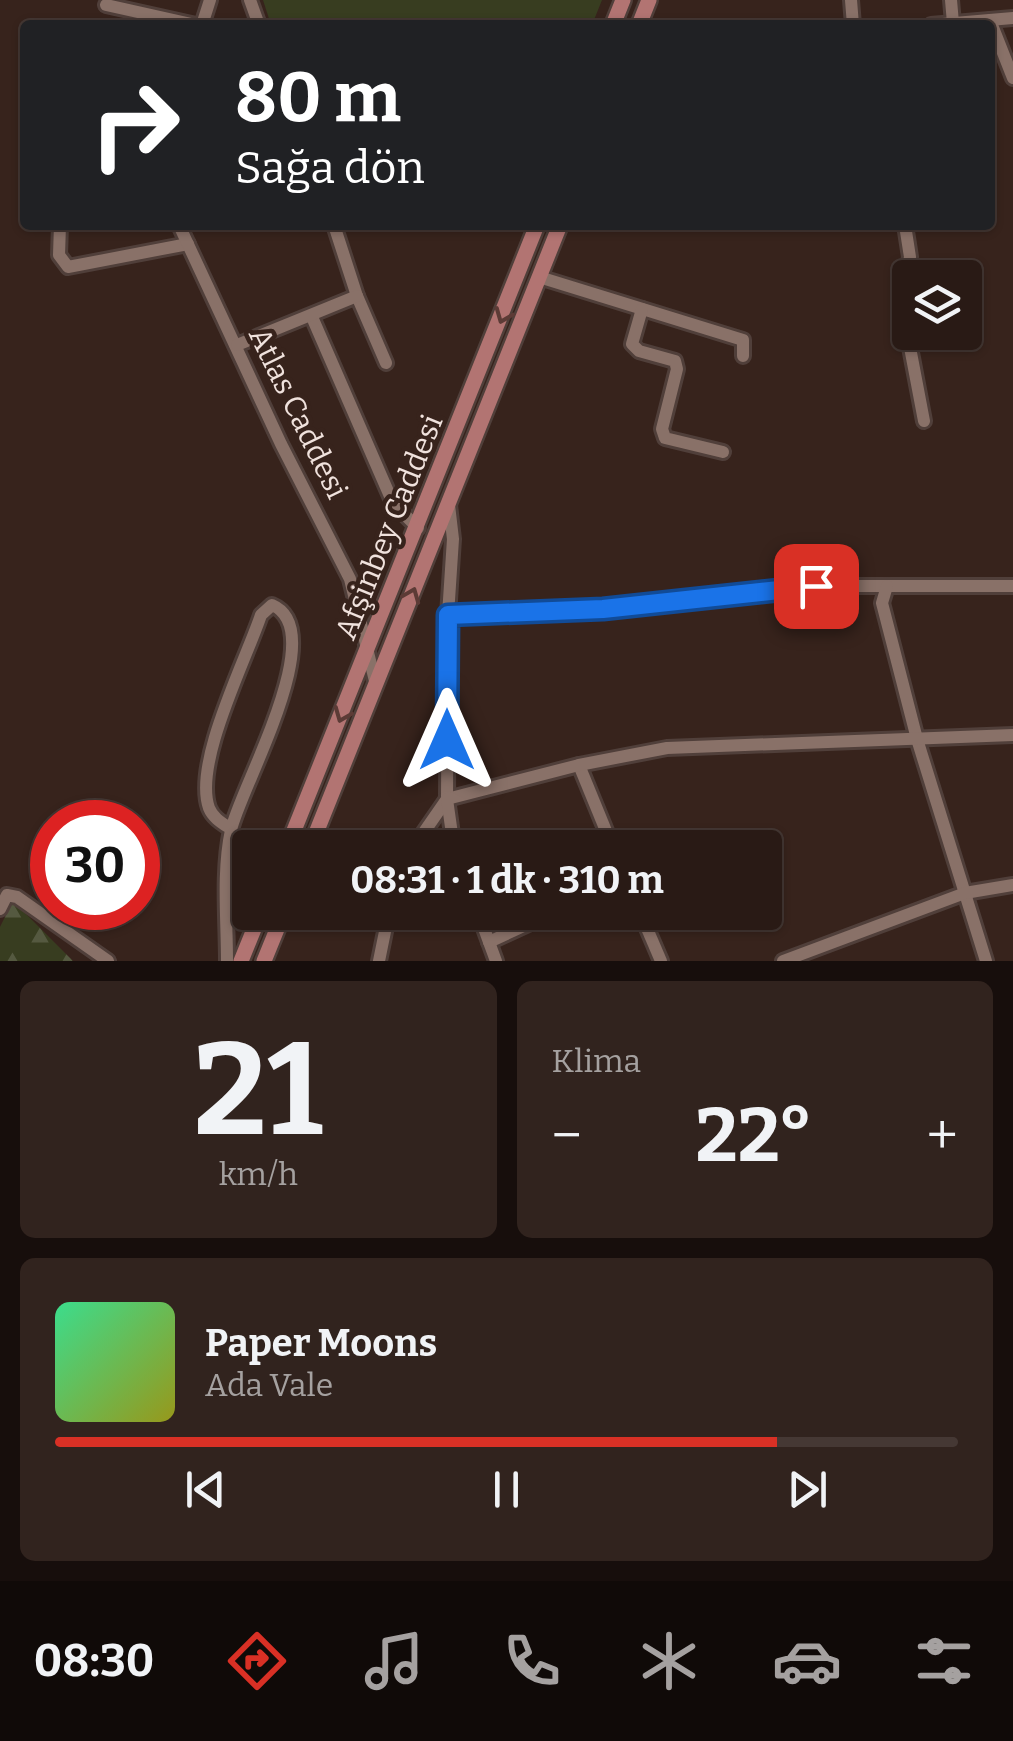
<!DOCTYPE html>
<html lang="tr">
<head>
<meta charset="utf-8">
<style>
  :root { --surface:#291a15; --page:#31231e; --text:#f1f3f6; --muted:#a5a1a0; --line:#453834; --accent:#d93025 }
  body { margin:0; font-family:Bitter,serif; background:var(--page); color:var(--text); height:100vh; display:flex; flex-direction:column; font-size:38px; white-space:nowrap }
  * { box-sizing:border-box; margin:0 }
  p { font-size:32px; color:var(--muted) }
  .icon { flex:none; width:55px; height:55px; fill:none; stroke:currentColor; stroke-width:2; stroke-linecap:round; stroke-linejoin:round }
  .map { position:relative; height:961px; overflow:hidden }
  .sheet { display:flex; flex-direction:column; gap:20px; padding:20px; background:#170e0c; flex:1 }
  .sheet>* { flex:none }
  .top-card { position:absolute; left:20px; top:20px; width:975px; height:210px; border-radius:10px; box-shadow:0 2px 8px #0004,0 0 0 2px var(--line); background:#202124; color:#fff; overflow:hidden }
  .tools { position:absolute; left:892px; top:260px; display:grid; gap:20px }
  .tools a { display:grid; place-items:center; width:90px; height:90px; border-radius:10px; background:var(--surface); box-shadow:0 2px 8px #0004,0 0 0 2px var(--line); font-size:50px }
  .speed { position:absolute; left:30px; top:800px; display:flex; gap:20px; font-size:50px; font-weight:700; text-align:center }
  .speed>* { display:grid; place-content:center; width:130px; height:130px; border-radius:50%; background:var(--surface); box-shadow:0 2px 8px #0004,0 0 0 2px var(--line); line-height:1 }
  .speed .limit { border:15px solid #d22; background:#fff; color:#111 }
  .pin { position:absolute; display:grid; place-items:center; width:85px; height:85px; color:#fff; margin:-42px; border-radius:20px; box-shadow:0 5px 15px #0006 }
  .me { position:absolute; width:110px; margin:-55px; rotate:0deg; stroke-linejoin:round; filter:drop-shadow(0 0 8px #0008) }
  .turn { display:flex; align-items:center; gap:35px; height:210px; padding:0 50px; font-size:45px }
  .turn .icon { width:130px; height:130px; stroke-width:2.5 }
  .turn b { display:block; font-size:70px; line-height:85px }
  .big { font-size:75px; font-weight:700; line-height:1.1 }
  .sheet .card { flex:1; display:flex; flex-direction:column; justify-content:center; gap:15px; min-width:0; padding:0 35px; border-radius:15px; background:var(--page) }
  .sheet .dial { align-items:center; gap:0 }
  .dial b { font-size:130px; line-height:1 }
  .song { display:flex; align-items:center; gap:30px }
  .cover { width:120px; height:120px; border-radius:15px; background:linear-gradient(135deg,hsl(150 70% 55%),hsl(60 70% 35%)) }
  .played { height:10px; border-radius:5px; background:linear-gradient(90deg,var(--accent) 80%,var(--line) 80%) }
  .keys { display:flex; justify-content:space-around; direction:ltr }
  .heat { display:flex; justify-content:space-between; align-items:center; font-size:55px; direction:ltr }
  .sheet .tiles { flex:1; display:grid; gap:20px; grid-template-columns:1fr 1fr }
  .card:last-child { grid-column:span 2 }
  .trip { position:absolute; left:232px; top:830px; width:550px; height:100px; border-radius:10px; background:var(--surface); box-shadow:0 2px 8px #0004,0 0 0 2px var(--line); font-weight:700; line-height:100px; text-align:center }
  .tabs { display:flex; height:160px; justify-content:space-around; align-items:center; background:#100a08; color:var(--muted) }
  .tabs .icon { width:70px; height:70px }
  .tabs .on { color:var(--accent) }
  .tabs b { font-size:45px; color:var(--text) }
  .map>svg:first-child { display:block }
  .forest { fill:url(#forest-firs) }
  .pitch { fill:#383d20 }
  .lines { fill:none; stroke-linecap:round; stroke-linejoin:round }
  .minor-casing { stroke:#503f3a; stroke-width:18 }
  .major-casing { stroke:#503f3a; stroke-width:20 }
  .minor { stroke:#897168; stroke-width:12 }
  .major { stroke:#b27472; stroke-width:15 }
  .oneway { stroke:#5c3b36 }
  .route-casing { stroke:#114b97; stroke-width:25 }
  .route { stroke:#1a73e8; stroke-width:18 }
  .labels { text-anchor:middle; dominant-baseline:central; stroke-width:9; stroke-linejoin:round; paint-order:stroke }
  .street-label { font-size:30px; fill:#f0e2dd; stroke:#37231c }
</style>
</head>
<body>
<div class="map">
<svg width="1013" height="961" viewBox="0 0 1013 961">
  <defs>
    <pattern id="forest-firs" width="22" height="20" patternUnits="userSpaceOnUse" patternTransform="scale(2.5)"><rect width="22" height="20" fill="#383d20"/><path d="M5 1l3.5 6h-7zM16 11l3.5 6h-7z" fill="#555940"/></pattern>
  </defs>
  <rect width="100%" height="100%" fill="#37231c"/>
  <path class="forest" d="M13 901 73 961H0V927Z"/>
  <path class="pitch" d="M263 0H602L592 25H271Z"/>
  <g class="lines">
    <defs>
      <g id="minor">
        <path d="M250 0 259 25"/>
        <path d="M851 0 853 25"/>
        <path d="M951 0 953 23"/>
        <path d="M106 5 196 25"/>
        <path d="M990 20 1013 78"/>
        <path d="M202 25 210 0"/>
        <path d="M931 25 1013 18"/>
        <path d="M60 225 59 255 68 267 188 244"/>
        <path d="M179 225 281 444 350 579 376 685"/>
        <path d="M334 225 357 296 386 363"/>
        <path d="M905 225 910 257 901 300 924 421"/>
        <path d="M539 277 743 340V356"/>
        <path d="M642 309 632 344 639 351 675 361 677 369 662 429 665 438 723 452"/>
        <path d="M312 317 393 503 418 528"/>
        <path d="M237 345 357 296"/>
        <path d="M449 505 453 539 448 615 603 609 815 586H1013"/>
        <path d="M887 586 882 603 917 739 986 961"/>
        <path d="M579 765 613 848"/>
        <path d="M413 848 447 799 448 615"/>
        <path d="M454 848 447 799 579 765 667 748 1013 735"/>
        <path d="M0 909 7 895 17 897 108 961"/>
        <path d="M478 912 496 961"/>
        <path d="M640 912 661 961"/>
        <path d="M489 942 554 912"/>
        <path d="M227 961C227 919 222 872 231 830 240 788 332 630 272 605L261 615C246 660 193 763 209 808 213 818 222 823 231 829"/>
        <path d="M379 961 389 912"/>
        <path d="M783 961 965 893 1013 885"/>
      </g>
      <g id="major">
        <path d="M613 25 623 0"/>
        <path d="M639 25 649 0"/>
        <path d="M287 848 537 225"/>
        <path d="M310 848 560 225"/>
        <path d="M241 961 261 912"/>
        <path d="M264 961 284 912"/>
      </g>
    </defs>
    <use href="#minor" class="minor-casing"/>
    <use href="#major" class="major-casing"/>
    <use href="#minor" class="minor"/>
    <use href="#major" class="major"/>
  </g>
  <defs><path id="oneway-chevron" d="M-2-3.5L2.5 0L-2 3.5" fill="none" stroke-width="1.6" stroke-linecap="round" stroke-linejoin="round" transform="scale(2.5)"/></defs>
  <g class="oneway">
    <use href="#oneway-chevron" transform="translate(503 316) rotate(112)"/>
    <use href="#oneway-chevron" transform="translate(412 595) rotate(-68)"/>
    <use href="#oneway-chevron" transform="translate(342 715) rotate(112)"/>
  </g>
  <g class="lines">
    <defs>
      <path id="route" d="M447 740 448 615 603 609 816 586"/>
    </defs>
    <use href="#route" class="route-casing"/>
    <use href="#route" class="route"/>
  </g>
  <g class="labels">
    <g class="street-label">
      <text transform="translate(298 413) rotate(64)">Atlas Caddesi</text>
      <text transform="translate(389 527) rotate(-68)">Afşinbey Caddesi</text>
    </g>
  </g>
</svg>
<div class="tools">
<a><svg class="icon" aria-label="layers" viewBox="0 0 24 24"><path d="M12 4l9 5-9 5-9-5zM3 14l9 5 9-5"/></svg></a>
</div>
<div class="speed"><div class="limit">30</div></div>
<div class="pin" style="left:816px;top:586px;background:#d93025"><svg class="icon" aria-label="arrive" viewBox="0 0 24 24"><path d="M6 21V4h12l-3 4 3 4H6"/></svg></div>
<svg class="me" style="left:447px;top:740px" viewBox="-20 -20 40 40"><path d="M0-17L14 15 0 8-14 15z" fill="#1a73e8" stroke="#fff" stroke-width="4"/></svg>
<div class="trip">08:31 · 1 dk · 310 m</div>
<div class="top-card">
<div class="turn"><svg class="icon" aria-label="right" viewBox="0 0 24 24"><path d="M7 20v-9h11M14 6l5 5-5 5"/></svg><div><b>80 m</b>Sağa dön</div></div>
</div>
</div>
<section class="sheet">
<div class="tiles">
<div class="card dial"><b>21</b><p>km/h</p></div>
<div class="card"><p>Klima</p>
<div class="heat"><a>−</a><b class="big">22°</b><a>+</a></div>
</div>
<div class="card">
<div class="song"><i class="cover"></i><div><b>Paper Moons</b><p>Ada Vale</p></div></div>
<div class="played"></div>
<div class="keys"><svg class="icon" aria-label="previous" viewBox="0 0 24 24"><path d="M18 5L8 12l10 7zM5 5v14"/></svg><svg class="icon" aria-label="pause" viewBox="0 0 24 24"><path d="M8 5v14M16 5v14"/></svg><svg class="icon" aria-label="next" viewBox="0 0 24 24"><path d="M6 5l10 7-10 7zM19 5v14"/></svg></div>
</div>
</div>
</section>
<nav class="tabs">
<b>08:30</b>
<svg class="icon on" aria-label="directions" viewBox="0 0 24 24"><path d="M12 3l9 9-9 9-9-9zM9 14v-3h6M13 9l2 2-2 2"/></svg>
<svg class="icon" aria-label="music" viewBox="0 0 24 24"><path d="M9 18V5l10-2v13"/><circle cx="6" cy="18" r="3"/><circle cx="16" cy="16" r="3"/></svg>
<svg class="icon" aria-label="phone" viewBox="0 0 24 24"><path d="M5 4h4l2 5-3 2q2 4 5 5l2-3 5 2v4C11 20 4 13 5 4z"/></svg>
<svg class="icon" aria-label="climate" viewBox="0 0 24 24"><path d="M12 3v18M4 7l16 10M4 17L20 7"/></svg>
<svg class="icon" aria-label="car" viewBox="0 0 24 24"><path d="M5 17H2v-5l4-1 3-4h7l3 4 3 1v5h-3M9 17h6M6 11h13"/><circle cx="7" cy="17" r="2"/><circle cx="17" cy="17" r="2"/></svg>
<svg class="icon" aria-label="filters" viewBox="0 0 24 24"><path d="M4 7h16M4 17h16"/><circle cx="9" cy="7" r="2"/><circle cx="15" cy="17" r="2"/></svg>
</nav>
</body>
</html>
